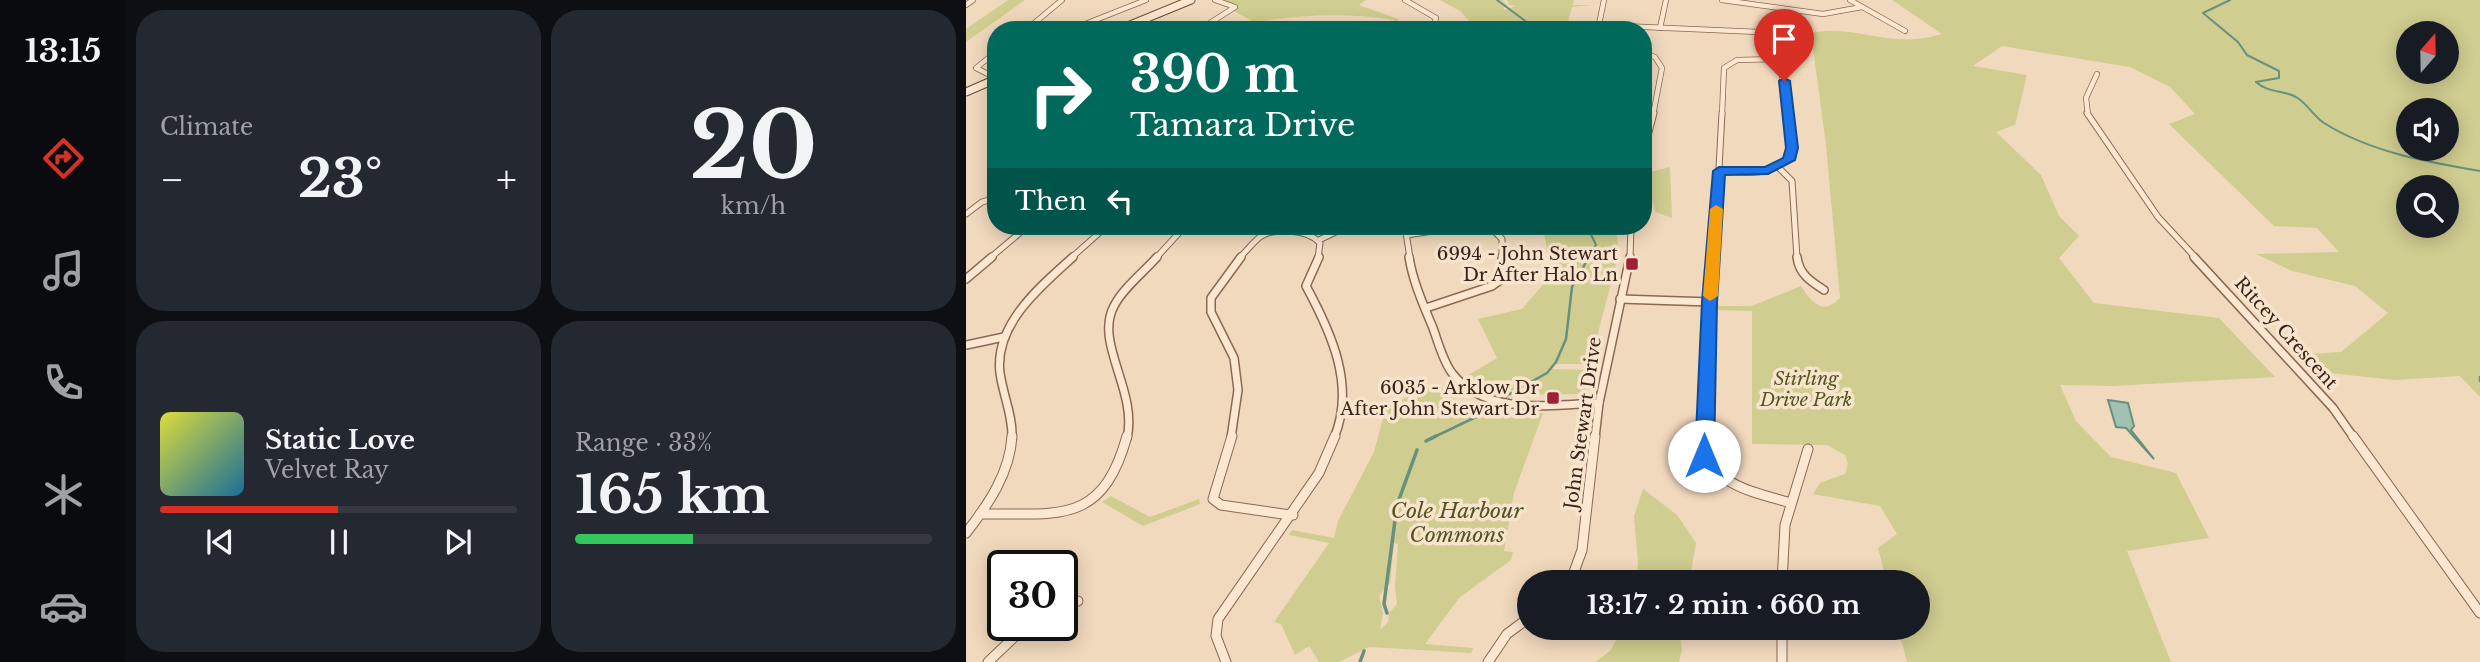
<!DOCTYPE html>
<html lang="en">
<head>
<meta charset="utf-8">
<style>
  :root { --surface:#171b24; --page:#242831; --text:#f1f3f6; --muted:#9ea1a6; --line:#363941; --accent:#d93025 }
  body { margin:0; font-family:"Libre Baskerville",serif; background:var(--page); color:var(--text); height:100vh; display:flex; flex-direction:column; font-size:26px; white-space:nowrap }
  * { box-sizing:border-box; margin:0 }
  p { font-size:23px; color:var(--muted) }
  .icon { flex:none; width:38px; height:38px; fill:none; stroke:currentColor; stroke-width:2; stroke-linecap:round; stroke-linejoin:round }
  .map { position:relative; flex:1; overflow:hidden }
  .drawer { display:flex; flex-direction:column; gap:10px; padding:10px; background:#0d0f14; width:840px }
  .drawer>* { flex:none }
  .banner { position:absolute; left:21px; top:21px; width:665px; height:214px; border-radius:28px; box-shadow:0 4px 18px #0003; background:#00695c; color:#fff; overflow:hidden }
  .needle { width:46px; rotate:20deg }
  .buttons { position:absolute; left:1430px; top:21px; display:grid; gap:14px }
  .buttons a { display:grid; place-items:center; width:63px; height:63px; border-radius:50%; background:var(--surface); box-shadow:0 4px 18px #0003; font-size:35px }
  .speed { position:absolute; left:21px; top:550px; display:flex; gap:14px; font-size:35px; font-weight:700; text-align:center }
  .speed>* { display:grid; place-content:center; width:91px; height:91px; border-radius:50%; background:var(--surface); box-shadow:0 4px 18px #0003; line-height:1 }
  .speed .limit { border:4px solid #111; border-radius:10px; background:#fff; color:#111 }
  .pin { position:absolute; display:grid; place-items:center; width:60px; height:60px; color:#fff; margin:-72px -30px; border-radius:50% 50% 50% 0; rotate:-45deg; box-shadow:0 0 7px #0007 }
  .pin .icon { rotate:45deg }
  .me { position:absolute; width:77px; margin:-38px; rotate:0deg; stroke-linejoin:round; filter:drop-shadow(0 0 5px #0008) }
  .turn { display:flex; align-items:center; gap:24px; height:147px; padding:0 28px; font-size:32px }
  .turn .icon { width:91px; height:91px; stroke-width:2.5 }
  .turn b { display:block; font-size:49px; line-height:60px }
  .then { display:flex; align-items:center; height:66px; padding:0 28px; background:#0003; gap:14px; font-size:26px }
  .big { font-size:52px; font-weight:700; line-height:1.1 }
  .drawer .tile { flex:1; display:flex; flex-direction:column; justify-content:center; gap:10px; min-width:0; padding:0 24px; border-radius:28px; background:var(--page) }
  .drawer .dial { align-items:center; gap:0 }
  .dial b { font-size:91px; line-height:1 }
  .song { display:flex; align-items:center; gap:21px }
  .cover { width:84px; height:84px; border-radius:10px; background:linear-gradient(135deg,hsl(60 70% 55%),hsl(200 70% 35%)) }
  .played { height:7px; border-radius:4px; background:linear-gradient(90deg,var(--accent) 50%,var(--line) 50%) }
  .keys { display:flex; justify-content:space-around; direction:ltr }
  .heat { display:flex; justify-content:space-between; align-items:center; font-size:38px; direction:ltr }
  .charge { height:10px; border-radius:5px; background:linear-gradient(90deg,#34c759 33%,var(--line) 0) }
  .drawer .tiles { flex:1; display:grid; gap:10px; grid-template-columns:repeat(2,1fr) }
  .trip { position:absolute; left:551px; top:570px; width:413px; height:70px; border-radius:35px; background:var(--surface); box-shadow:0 4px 18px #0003; font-weight:700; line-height:70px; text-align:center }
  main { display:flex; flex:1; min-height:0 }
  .menu { display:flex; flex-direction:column; width:126px; justify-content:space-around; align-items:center; background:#090b0e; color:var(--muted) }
  .menu .icon { width:49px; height:49px }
  .menu .selected { color:var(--accent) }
  .menu b { font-size:32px; color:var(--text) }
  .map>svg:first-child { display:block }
  .green { fill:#d0cd90; fill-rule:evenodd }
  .water { fill:#a1c2b3; stroke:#68907f; stroke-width:2 }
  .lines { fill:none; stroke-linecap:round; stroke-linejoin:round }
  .stream-far2 { stroke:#68907f; stroke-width:2 }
  .stream-far1 { stroke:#68907f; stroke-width:2.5 }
  .stream { stroke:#68907f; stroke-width:3.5 }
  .minor-far3-casing { stroke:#8a6854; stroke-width:6 }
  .minor-far2-casing { stroke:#8a6854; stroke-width:7 }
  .minor-far1-casing { stroke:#8a6854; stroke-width:10 }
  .minor-casing { stroke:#8a6854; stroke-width:11 }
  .secondary-casing { stroke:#6c4a38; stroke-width:9 }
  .minor-far3 { stroke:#fce8d0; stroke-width:4.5 }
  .minor-far2 { stroke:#fce8d0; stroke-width:5 }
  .minor-far1 { stroke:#fce8d0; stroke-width:7 }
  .minor { stroke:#fce8d0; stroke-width:9 }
  .secondary { stroke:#fce8d0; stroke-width:7 }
  .route { fill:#1a73e8; stroke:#114b97; stroke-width:2 }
  .slow { fill:#f59e0b }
  .poi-dot { fill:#9e2035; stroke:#f8e4cd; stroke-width:2.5 }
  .labels { text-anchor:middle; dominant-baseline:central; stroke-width:7; stroke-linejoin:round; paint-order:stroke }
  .poi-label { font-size:18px; fill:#38241b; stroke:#f8e4cd; text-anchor:end }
  .street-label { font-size:18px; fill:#38241b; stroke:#f8e4cd }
  .park-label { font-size:18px; font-style:italic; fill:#51561f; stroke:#f8e4cd }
  .near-park-label { font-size:21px; font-style:italic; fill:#51561f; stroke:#f8e4cd }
</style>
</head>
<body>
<main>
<nav class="menu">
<b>13:15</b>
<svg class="icon selected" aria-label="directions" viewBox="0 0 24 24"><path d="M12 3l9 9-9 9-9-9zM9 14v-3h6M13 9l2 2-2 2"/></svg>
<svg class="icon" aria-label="music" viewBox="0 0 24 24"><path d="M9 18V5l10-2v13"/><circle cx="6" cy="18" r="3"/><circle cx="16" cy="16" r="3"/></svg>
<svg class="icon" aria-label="phone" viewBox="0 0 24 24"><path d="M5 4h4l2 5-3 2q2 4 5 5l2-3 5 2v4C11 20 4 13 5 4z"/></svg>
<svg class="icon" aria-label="climate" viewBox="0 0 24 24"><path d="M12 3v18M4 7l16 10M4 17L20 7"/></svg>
<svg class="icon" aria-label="car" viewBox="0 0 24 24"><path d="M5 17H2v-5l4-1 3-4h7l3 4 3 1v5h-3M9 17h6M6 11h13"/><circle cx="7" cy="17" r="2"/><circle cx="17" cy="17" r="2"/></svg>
</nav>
<section class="drawer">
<div class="tiles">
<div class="tile"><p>Climate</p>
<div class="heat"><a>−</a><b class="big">23°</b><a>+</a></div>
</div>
<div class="tile dial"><b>20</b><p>km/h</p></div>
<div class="tile">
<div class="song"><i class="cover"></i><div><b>Static Love</b><p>Velvet Ray</p></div></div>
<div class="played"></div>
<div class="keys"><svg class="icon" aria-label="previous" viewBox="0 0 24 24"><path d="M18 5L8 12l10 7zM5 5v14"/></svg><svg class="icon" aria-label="pause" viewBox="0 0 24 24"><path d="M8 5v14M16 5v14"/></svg><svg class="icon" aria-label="next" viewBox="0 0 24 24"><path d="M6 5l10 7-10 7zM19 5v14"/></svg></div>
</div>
<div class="tile"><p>Range · 33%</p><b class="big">165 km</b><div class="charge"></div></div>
</div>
</section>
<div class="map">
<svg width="1514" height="662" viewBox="0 0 1514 662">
  <rect width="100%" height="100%" fill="#f1d9bd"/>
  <g class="green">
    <path d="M42 0H59L0 42V29Z"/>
    <path d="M254 0H400L393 5 432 19V28H428V20C386 13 341 14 298 21L303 28 300 29 268 11 271 5Z"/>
    <path d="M474 0H536L542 6 537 8 539 10 549 6 543 5 541 0H608L607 5H627L606 7 600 30H511L505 23 484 30 504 22 494 11Z"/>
    <path d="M926 0H1514V397L1494 376 1428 380 1345 371 1330 355 1375 352 1422 313 1389 286 1326 271 1290 254 1373 252 1351 228 1308 226 1203 124 1229 114 1204 87 1164 67 1036 46 1007 66 1061 75 1049 125 1030 132 1075 175 1093 216 1113 236 1093 258 1128 303 1253 318 1309 377 1147 386 1094 385 1110 421 1145 457 1210 473 1243 538 1161 551 1205 662H941L932 628H952V583H921L912 548 931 534 914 506 847 494 854 483 879 474 882 464 879 455 861 445 786 444V311L751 310V306H786L835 286C844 300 856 317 874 298L860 145 845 33C892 24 923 50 976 34ZM1442 33H1480V72H1442ZM1442 110H1480V149H1442ZM1442 187H1480V226H1442Z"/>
    <path d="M704 167 706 218 689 212C689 198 677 196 677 174Z"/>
    <path d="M577 226H650L653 252 624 364H590V361L586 369 623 370 619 391 615 394 547 395 580 375C548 389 533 405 501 376L531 358 512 319 556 309 585 275Z"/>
    <path d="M470 384 493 402 514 410 511 413H577L548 493 538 551 547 552 545 560 493 598 459 644 507 648 505 653 403 647 373 662H353L343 646 329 655 315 624 308 622 363 543 323 535 326 530 368 538 372 521 408 452 420 407ZM428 543 432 544 429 587 431 604 423 613 422 622 414 630 417 613 413 596 424 583Z"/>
    <path d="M677 489 711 515 730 543 723 583H670L672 562 668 516Z"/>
    <path d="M145 496 184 517 233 499 234 504 177 526 136 502Z"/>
    <path d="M657 628H713L716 650 713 662H629L644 651Z"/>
  </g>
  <path class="water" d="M1142 400 1162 403 1168 426 1165 430 1188 459 1160 428 1150 427Z"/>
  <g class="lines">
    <g class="stream-far2">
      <path d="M531 0 562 23 558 30"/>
      <path d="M1264 0 1237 13 1272 42 1281 55 1313 71V78L1290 82"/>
      <path d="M1290 82C1302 93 1317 90 1330 97 1342 104 1347 116 1358 123 1404 152 1461 162 1514 171"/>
      <path d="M621 226 630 245 622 258"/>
    </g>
    <g class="stream-far1">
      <path d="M1514 377V381"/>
      <path d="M466 438 531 407 542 395 581 373 590 362 600 339 606 287 623 257"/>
    </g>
    <g class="stream">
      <path d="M460 441 470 436"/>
      <path d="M421 613 418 604 431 505 451 450"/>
      <path d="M394 662 398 651"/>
    </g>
    <defs>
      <g id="minor-far3">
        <path d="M439 0 470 18 467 28"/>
        <path d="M756 0 857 14 896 7"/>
        <path d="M884 0 939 31"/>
        <path d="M0 5 7 0"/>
        <path d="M633 25 793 32 812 38 820 115"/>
        <path d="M694 28 700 0"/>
        <path d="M632 29 638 0"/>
        <path d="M60 30 96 0"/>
        <path d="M104 30 180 0"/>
        <path d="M233 30 269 7 249 0"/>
        <path d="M309 30 328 27 390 30"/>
        <path d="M438 30H474"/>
        <path d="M30 52 10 68 30 78"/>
        <path d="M677 53 689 57 696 68 687 115"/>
        <path d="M756 115 758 68 771 60 816 59"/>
        <path d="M1122 115 1120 98 1131 74"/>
      </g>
      <g id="minor-far2">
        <path d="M1121 113 1192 217 1230 258"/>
        <path d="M677 155 688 113"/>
        <path d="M812 167 826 181 831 258"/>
        <path d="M753 171C778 172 805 177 824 157L820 113"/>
        <path d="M0 214 16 202 30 198"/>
        <path d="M167 226 204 228 212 234 190 258"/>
        <path d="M439 226 444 258"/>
        <path d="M514 226 528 231 536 239V258"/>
        <path d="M441 235 499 226"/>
        <path d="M353 240 382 226"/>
        <path d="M24 258 62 226"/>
        <path d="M105 258 141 226"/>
        <path d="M273 258C280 252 286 243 294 237 308 227 343 230 354 243L352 258"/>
        <path d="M664 258 665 226"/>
        <path d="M748 258 756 113"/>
      </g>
      <g id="minor-far1">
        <path d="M353 257 340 286C365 332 390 386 368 438"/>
        <path d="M443 257C447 282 457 304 467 328 472 342 477 361 486 373 519 416 585 405 633 403"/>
        <path d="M831 257C833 274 844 281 858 290"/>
        <path d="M1228 257 1367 408 1388 438"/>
        <path d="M0 279 26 257"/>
        <path d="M654 299 744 302"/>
        <path d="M460 308 526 286 536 279V257"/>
        <path d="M0 345 38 337"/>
        <path d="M46 438C47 416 37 395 34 373 28 324 75 286 107 257"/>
        <path d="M161 438C172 391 128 343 148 306 157 288 178 272 191 257"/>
        <path d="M265 438 272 390 268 358 245 312V298L275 257"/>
        <path d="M629 438 633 403 664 257"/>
        <path d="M739 438 748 257"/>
      </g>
      <g id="minor">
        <path d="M266 436 247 499 255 505 324 515"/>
        <path d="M739 436C736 484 788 492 825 503"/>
        <path d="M1387 436 1514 613"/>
        <path d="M14 514C93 513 136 526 161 436"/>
        <path d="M324 515H327"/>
        <path d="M324 515 353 473 369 436"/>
        <path d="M0 533C22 505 44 473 46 436"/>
        <path d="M604 583 616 550 629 436"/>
        <path d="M816 583 819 525 842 449"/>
        <path d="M96 606 112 601"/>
        <path d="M816 628V662"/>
        <path d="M22 662 61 625"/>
        <path d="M260 662 250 636 252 619 324 515"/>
        <path d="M522 662 541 634 564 617"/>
      </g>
      <g id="secondary">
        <path d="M152 30 225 0"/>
        <path d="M0 92 30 79"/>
      </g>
    </defs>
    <use href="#minor-far3" class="minor-far3-casing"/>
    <use href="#minor-far2" class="minor-far2-casing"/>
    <use href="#minor-far1" class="minor-far1-casing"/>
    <use href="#minor" class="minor-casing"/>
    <use href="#secondary" class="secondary-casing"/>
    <use href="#minor-far3" class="minor-far3"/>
    <use href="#minor-far2" class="minor-far2"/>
    <use href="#minor-far1" class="minor-far1"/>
    <use href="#minor" class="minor"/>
    <use href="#secondary" class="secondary"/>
  </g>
  <path class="route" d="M818 78 824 81 832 148 829 160 802 174 759 175 751 302 748 456 738 463 729 456 736 302 747 171 753 167H799L817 158 820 148 813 81Z"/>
  <path class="slow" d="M750 205 757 209 752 296 744 301 737 296 744 209Z"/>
  <g class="poi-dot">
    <rect x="659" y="257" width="14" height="14" rx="3.5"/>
    <rect x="580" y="391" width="14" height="14" rx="3.5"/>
  </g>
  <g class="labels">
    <g class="poi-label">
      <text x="652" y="254">6994 - John Stewart<tspan x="652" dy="21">Dr After Halo Ln</tspan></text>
      <text x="573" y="388">6035 - Arklow Dr<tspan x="573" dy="21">After John Stewart Dr</tspan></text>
    </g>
    <g class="street-label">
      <text transform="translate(1320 333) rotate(48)">Ritcey Crescent</text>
      <text transform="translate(617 423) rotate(-82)">John Stewart Drive</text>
    </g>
    <g class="park-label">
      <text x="840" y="379">Stirling<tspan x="840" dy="21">Drive Park</tspan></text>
    </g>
    <g class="near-park-label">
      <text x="491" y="511">Cole Harbour<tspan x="491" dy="24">Commons</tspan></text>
    </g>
  </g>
</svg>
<div class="buttons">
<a><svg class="needle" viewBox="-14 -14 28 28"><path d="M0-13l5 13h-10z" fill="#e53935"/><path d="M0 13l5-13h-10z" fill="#9ea1a6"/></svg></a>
<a><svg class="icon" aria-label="sound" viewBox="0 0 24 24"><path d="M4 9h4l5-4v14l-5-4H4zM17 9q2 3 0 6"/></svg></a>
<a><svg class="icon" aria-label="search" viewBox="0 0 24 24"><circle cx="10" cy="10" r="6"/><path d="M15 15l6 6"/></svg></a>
</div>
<div class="speed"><div class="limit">30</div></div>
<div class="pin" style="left:818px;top:81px;background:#d93025"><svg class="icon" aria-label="arrive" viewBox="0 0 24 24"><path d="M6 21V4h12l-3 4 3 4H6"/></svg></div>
<svg class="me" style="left:738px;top:456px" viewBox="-20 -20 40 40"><circle r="19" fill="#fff"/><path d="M0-13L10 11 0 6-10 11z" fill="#1a73e8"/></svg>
<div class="trip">13:17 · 2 min · 660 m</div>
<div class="banner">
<div class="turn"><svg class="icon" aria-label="right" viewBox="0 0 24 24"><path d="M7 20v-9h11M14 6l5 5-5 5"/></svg><div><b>390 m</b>Tamara Drive</div></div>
<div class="then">Then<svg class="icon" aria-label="left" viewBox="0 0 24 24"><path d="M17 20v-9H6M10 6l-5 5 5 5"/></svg></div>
</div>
</div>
</main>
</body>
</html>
